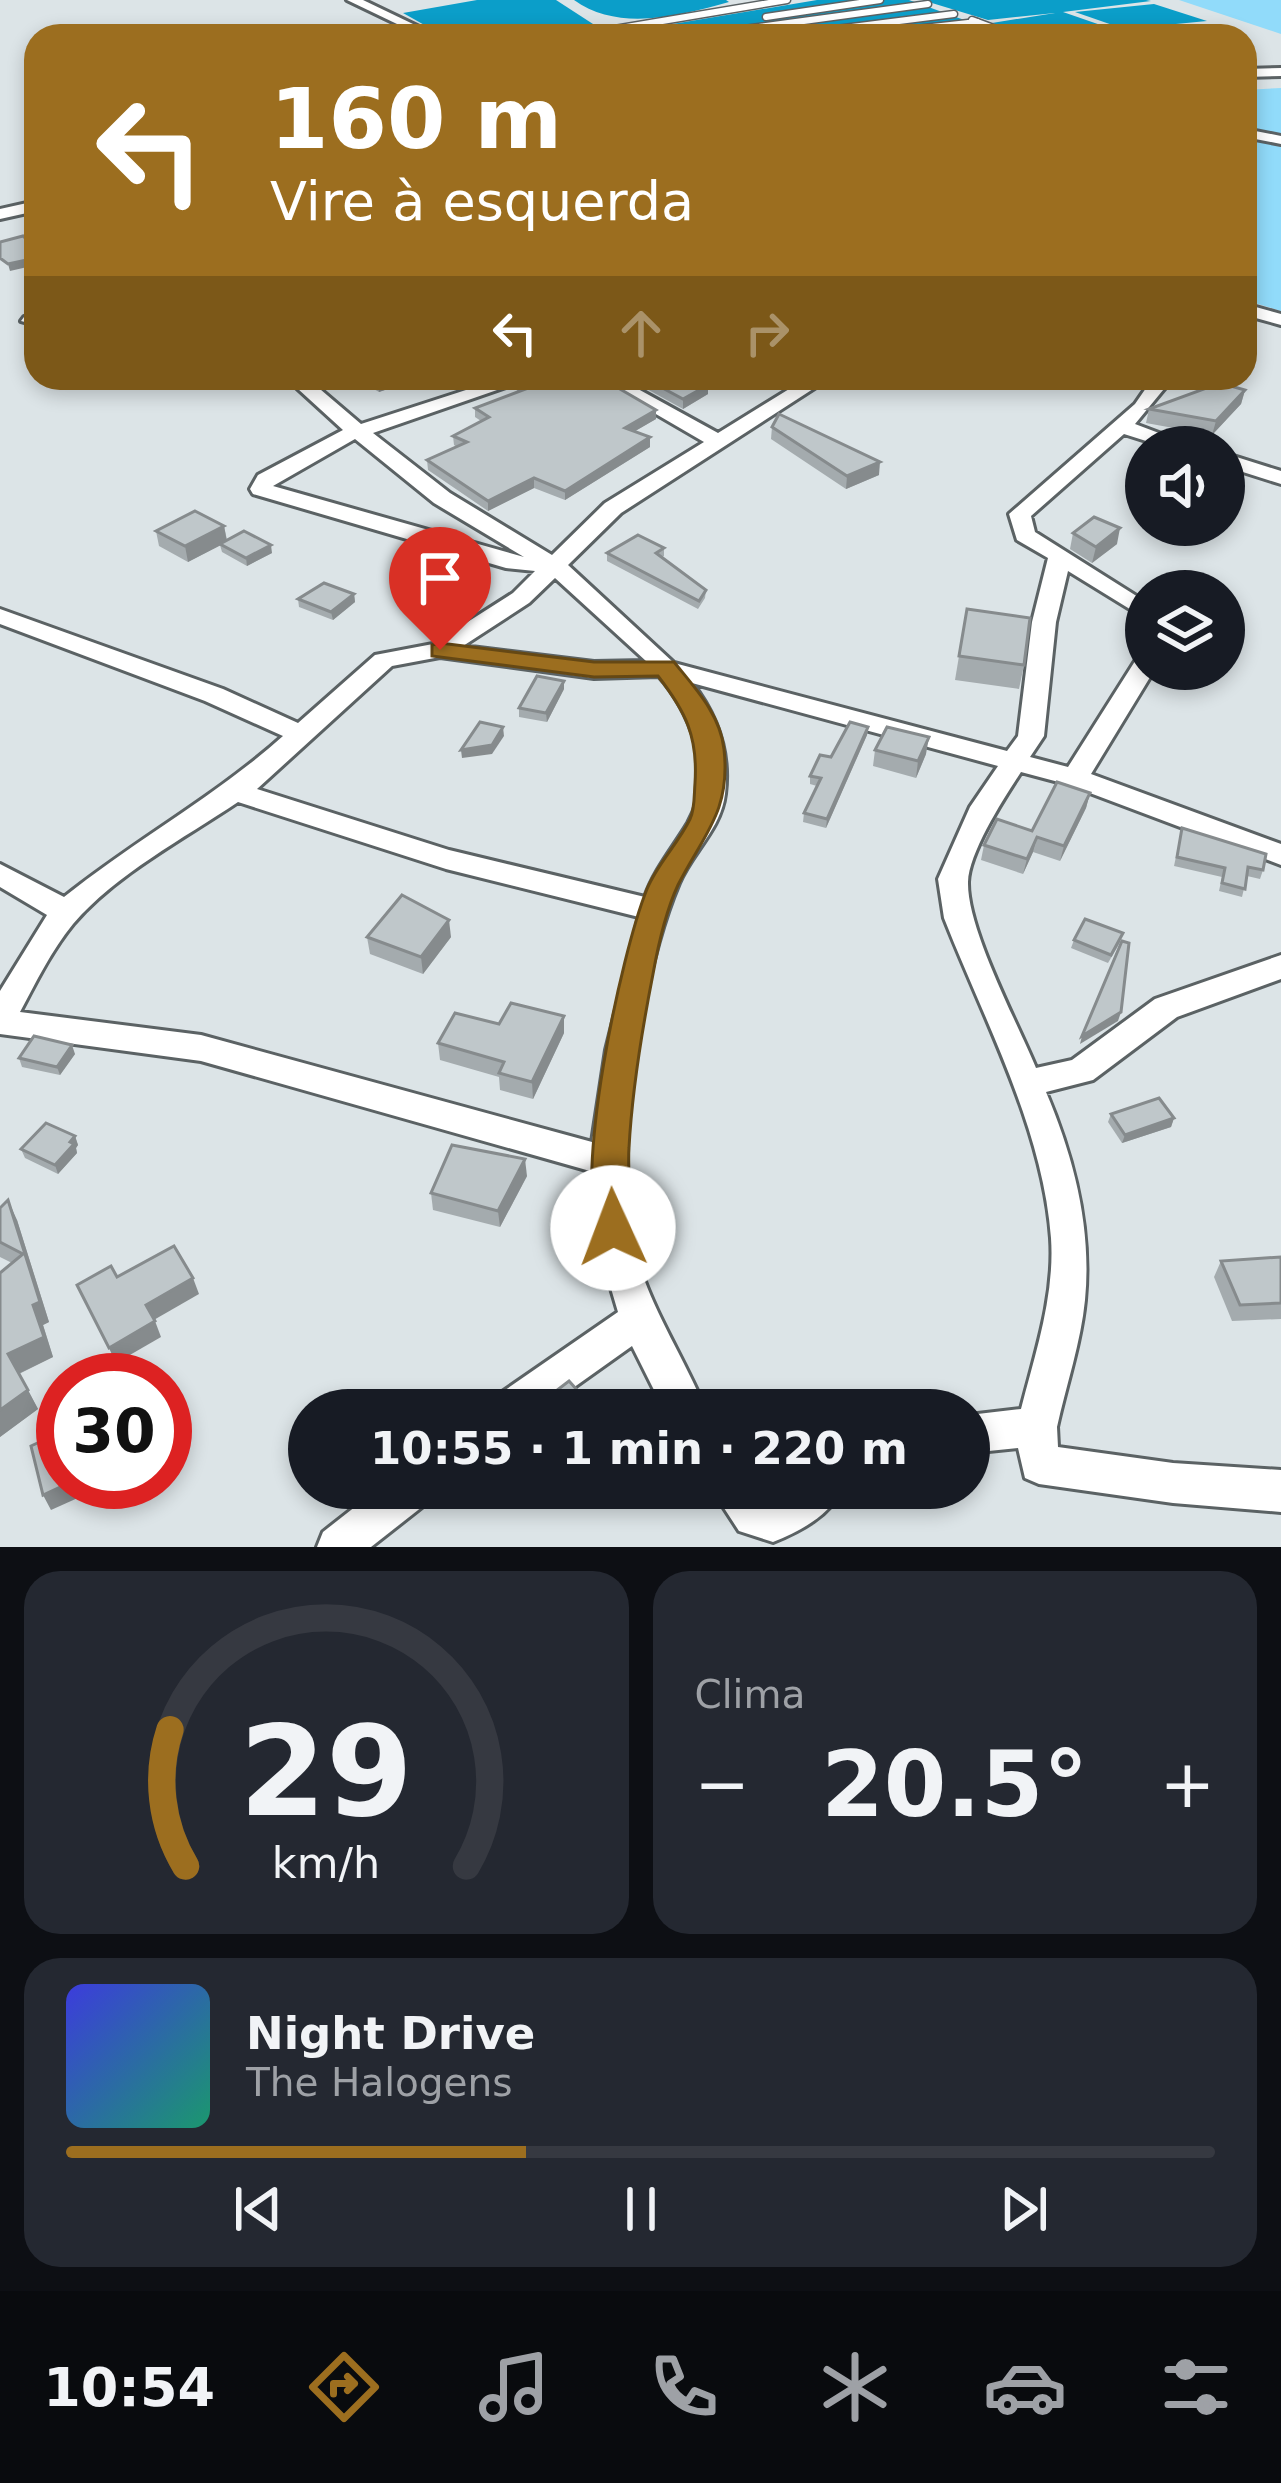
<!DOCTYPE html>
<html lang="pt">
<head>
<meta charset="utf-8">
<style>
  :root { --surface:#171b24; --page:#242831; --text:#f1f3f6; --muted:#9ea1a6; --line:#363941; --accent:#9c6e1f }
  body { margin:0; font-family:"DejaVu Sans",sans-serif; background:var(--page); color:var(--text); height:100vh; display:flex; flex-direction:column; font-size:45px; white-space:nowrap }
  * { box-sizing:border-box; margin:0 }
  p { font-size:39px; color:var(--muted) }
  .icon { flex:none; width:66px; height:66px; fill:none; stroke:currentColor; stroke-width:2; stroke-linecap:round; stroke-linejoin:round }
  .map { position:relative; height:1547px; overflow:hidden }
  .side { display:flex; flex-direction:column; gap:24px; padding:24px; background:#0d0f14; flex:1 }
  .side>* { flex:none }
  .hud { position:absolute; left:24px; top:24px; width:1233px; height:366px; border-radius:36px; box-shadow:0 6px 18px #0003; background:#9c6e1f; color:#fff; overflow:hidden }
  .fabs { position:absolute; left:1125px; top:426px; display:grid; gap:24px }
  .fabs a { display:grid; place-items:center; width:120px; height:120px; border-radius:50%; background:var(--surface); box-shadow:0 6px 18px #0003; font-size:60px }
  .speed { position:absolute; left:36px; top:1353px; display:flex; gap:24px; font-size:60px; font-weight:700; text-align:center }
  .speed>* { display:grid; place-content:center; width:156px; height:156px; border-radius:50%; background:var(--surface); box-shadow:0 6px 18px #0003; line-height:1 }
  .speed .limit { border:18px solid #d22; background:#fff; color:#111 }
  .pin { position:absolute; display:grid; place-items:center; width:102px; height:102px; color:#fff; margin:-123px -51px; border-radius:50% 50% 50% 0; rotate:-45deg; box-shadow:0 0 12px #0007 }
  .pin .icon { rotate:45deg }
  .me { position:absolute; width:132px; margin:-66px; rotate:358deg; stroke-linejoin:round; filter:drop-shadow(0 0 9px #0008) }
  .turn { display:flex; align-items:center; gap:42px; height:252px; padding:0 48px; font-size:54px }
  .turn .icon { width:156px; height:156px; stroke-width:2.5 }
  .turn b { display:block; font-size:84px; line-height:102px }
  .lanes { display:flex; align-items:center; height:114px; padding:0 48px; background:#0003; justify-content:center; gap:60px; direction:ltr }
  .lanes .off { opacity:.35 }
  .big { font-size:90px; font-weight:700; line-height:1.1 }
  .side .widget { flex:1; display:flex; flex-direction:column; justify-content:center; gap:18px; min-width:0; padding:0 42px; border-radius:36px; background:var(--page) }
  .side .dial { align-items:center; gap:0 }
  .dial svg { height:312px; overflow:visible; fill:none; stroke:var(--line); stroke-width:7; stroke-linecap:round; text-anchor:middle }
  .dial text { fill:var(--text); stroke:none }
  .song { display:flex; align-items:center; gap:36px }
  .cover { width:144px; height:144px; border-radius:18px; background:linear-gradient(135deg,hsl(240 70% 55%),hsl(160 70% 35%)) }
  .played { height:12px; border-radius:6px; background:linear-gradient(90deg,var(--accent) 40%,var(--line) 40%) }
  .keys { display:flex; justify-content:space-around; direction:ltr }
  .heat { display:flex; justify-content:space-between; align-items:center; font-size:66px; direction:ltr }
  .side .tiles { flex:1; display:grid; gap:24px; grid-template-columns:1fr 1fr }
  .widget:last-child { grid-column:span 2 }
  .trip { position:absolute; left:288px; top:1389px; width:702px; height:120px; border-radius:60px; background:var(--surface); box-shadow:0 6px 18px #0003; font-weight:700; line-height:120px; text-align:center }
  .tab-bar { display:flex; height:192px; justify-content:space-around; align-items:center; background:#090b0e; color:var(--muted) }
  .tab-bar .icon { width:84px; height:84px }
  .tab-bar .on { color:var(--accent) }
  .tab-bar b { font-size:54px; color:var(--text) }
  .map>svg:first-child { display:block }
  .green { fill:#91dbfa }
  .water { fill:#0b9ec9 }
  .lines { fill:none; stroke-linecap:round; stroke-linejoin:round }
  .service-casing { stroke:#5b6264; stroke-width:9 }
  .minor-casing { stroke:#5b6264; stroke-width:6 }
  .service { stroke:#fff; stroke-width:6 }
  .minor { fill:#fff; fill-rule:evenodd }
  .wall { fill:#a4abae }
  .shaded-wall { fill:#868b8d }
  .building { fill:#bfc7ca; stroke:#868b8d; stroke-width:3 }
  .route { fill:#9c6e1f; stroke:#654814; stroke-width:3 }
</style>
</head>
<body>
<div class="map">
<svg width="1281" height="1547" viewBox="0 0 1281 1547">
  <rect width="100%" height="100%" fill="#dce4e7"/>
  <g class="green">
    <path d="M1179 0H1281V34Z"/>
    <path d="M1281 88V311L1245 300V90Z"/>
  </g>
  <g class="water">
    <path d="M477 0H556L593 24 540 36H444L403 13Z"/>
    <path d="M574 0H726L729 2C679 16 618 32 574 0Z"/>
    <path d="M817 0H909L967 21 835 36H601Z"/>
    <path d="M922 0H1146L1151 1 1063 12 1115 30 1032 36 992 23 1055 13 988 20Z"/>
    <path d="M1154 4 1207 21 1124 29 1075 12Z"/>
  </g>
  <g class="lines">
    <defs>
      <g id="service">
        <path d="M766 17 880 0"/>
        <path d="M972 20 1015 36"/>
        <path d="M573 36 787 0"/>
        <path d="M693 36 928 4"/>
        <path d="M781 36 954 14"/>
        <path d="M852 36 977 22"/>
      </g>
      <g id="minor">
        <path d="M347 0H363L438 36H422Z"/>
        <path d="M1281 68V76L1245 77V69Z"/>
        <path d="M1245 129 1281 136V144L1245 137Z"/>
        <path d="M36 201V211L0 219V209Z"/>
        <path d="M1245 304 1281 314V325L1245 315Z"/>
        <path d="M36 315V325L21 321 24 317Z"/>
        <path d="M286 378H307L361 424 503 378H532L373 433 450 493 552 555 605 503 704 442 594 378H618L718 433 807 378H830L621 513 568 565 674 663 1007 751 1018 736 1032 622 1048 558 1017 540 1009 514 1135 404 1153 378H1173L1135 424 1196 447H1165L1124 434 1031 516 1035 532 1146 602V619L1068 571 1056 622 1044 736 1030 757 1068 767 1137 658 1146 656V669H1155L1091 774 1281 844V865L1066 784 1021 772C1004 798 969 852 968 882 967 929 1017 1022 1036 1068L1072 1060 1155 999 1281 955V979L1177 1017 1093 1080 1046 1092C1074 1158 1092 1228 1085 1300 1081 1342 1066 1386 1057 1427L1058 1447 1173 1463 1281 1470V1512L1173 1503 1039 1484 1025 1478 1018 1448 969 1453V1415L1021 1409C1035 1354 1055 1296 1051 1238 1043 1128 984 1020 944 918L938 879 970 807 998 766 692 683C717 715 730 753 725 794 721 829 692 852 679 883 647 958 623 1099 625 1179 628 1280 669 1325 706 1410H664L632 1346 542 1410H489L495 1397 618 1312 595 1234 590 1171 201 1061 0 1034V991L47 915 0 887V864L64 897C135 840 215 797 283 736L205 701 0 624V609L223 689 298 723 375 655 433 644 513 593 535 571 506 568 253 494 250 489 258 475 343 430ZM355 439 434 503 524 557 273 486ZM555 578 646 661 594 662 463 646 529 603ZM440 657 594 678 659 676 664 682C694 720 714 777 688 823 673 848 655 869 645 897L449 850 257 789 392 666ZM238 802 446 869 639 917 606 1050 592 1142 201 1035 20 1012C36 982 51 951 73 924 116 874 183 839 238 802Z"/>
        <path d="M1224 453 1281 471V484L1224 466Z"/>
        <path d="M379 1488H433L427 1503 371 1547H317L323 1532Z"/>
        <path d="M711 1488H756L771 1500 788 1488H842C830 1516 800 1531 773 1542L739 1531Z"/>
      </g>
    </defs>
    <use href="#service" class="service-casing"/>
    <use href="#minor" class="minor-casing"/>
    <use href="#service" class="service"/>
    <use href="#minor" class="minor"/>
  </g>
  <g class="wall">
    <path d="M355 378H420L379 392Z"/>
    <path d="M627 378H700V381L708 385V394L683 409Z"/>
    <path d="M517 383 656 410V419L635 431 650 437V447L565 500 534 488 488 511 428 470 427 460 457 447 454 445 453 436 481 421 475 417V408L517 392Z"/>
    <path d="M1245 390 1241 404 1212 435 1146 423 1149 409Z"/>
    <path d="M772 427 879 475 846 489 771 439Z"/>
    <path d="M224 526 227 540 272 553 247 566 222 552 220 545 188 562 159 546 156 531Z"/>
    <path d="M1073 533 1117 544 1092 563 1070 549Z"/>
    <path d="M664 548V556L662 557 706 590 705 598 698 609 607 561V553Z"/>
    <path d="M354 594 355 602 333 620 299 607 298 599Z"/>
    <path d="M959 656 1024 665 1019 689 955 680Z"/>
    <path d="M564 689 547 722 519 717V708Z"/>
    <path d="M868 727 867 735 826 828 803 822 804 813 817 786 810 784V776Z"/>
    <path d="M875 750 926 754 916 778 873 766Z"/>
    <path d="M1090 793 1086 808 1060 861 1033 852 1023 874 981 860 984 845 1032 831Z"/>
    <path d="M1182 828 1263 870 1260 879 1247 876 1242 897 1219 891 1222 877 1174 866Z"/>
    <path d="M367 937H451L423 974 370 954Z"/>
    <path d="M1074 940 1121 941 1108 963 1071 948Z"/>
    <path d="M499 1024 564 1033 533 1099 500 1090 499 1077 440 1060 438 1043Z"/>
    <path d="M75 1054 60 1075 22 1067 19 1058Z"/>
    <path d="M1111 1114 1174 1118 1171 1127 1122 1143 1108 1122Z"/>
    <path d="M75 1136 78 1145 76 1148 77 1153 58 1174 25 1158 21 1149Z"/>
    <path d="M527 1176 500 1227 433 1210 431 1193Z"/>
    <path d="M0 1208 17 1220 49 1322 43 1325 53 1357 19 1374 38 1409 0 1437V1273L12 1263 0 1257Z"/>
    <path d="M1281 1257V1319L1232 1321 1214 1277 1221 1261Z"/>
  </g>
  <g class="shaded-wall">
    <path d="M36 258V265L10 271 8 264Z"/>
    <path d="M398 378H420L379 392 378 385Z"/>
    <path d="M708 385V394L683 409V399Z"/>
    <path d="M1245 390 1241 404 1212 435 1216 421Z"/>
    <path d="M656 410V419L625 437V428Z"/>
    <path d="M650 437V447L565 500V491Z"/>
    <path d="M880 462 879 475 846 489 847 476Z"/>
    <path d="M534 478V488L488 511V501Z"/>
    <path d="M224 526 227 542 188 562 185 546Z"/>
    <path d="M1120 528 1117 544 1092 563 1096 547Z"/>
    <path d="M271 545 272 553 247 566 246 558Z"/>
    <path d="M354 594 355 602 333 620 331 612Z"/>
    <path d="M564 681V689L547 722 546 713Z"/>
    <path d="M503 727 504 736 492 754 462 758 461 750Z"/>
    <path d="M868 727 867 735 826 828 827 819Z"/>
    <path d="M929 737 926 754 916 778 918 761Z"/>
    <path d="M1090 793 1086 808 1060 861 1064 846Z"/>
    <path d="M1037 837 1033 852 1023 874 1027 859Z"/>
    <path d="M449 920 451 937 423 974 421 957Z"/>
    <path d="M1121 1012 1118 1021 1080 1044 1082 1036Z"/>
    <path d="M564 1016V1033L533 1099 532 1082Z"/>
    <path d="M72 1045 75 1054 60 1075 57 1067Z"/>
    <path d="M1174 1118 1171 1127 1122 1143 1125 1135Z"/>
    <path d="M75 1136 78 1145 76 1148 77 1153 58 1174 55 1165Z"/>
    <path d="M525 1159 527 1176 500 1227 498 1211Z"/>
    <path d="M8 1200 17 1220 49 1322 43 1325 53 1357 18 1374 8 1354 33 1305 40 1302Z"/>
    <path d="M193 1278 199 1294 152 1321 146 1305Z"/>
    <path d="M155 1321 161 1337 116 1363 109 1348Z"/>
    <path d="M28 1390 38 1409 0 1437V1410Z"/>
    <path d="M71 1482H99L100 1488 51 1510 43 1495Z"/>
  </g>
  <g class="building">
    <path d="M23 236 36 247V258L8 264 0 258V242Z"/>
    <path d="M366 378H398L378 385Z"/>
    <path d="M527 378H601L656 410 625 428 650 437 565 491 534 478 488 501 427 460 467 442 453 436 489 417 475 408 528 388 517 383Z"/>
    <path d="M644 378H695L708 385 683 399Z"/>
    <path d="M1220 383 1245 390 1216 421 1149 409Z"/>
    <path d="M779 414 880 462 847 476 772 427Z"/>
    <path d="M195 511 224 526 185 546 156 531Z"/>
    <path d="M1094 517 1120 528 1096 547 1073 533Z"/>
    <path d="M244 531 271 545 246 558 220 544Z"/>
    <path d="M638 535 664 548 656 553 706 590 699 601 607 553Z"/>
    <path d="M324 583 354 594 331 612 298 599Z"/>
    <path d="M967 609 1030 618 1024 665 959 656Z"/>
    <path d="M537 676 564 681 546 713 519 708Z"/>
    <path d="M480 722 503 727 492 745 461 750Z"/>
    <path d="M850 722 868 727 827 819 804 813 821 778 810 776 820 755 831 757Z"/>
    <path d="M887 727 929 737 918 761 875 750Z"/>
    <path d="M1057 782 1090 793 1064 846 1037 837 1027 859 984 845 997 819 1032 831Z"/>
    <path d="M1182 828 1266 854 1263 870 1248 867 1245 889 1222 883 1225 868 1177 857Z"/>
    <path d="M402 895 449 920 421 957 367 937Z"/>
    <path d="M1085 919 1123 933 1111 955 1074 940Z"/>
    <path d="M1122 941 1129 943 1121 1012 1082 1036Z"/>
    <path d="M511 1003 564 1016 532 1082 499 1073 504 1062 438 1043 455 1013 499 1024Z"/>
    <path d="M34 1036 72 1045 57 1067 19 1058Z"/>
    <path d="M1159 1098 1174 1118 1125 1135 1111 1114Z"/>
    <path d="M46 1123 75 1136 70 1142 74 1144 55 1165 21 1149Z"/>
    <path d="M452 1145 525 1159 498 1211 431 1193Z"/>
    <path d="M8 1200 40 1302 33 1305 44 1337 8 1354 28 1390 0 1410V1273L23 1254 0 1242V1208Z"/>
    <path d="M174 1246 193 1278 146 1305 155 1321 109 1348 77 1285 111 1266 117 1277Z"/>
    <path d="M1281 1257V1303L1240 1305 1221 1261Z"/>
    <path d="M569 1381 595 1410H531Z"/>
    <path d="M805 1403 811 1410H796Z"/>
    <path d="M63 1431V1482H71L43 1495 31 1446Z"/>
  </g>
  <path class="route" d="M440 643 594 662H674C695 688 720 714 724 749 731 812 703 835 678 885 666 911 658 946 653 974 642 1030 632 1091 629 1148 627 1171 634 1222 625 1239L613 1244 600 1239C572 1181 621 953 647 889 657 864 678 844 690 819 695 809 694 795 695 783 698 737 686 712 658 676L594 677 432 656V645Z"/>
</svg>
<div class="fabs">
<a><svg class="icon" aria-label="sound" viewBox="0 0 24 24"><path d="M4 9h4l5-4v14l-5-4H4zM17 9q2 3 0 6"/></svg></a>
<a><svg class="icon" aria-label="layers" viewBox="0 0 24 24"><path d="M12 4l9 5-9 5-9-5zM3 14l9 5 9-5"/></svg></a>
</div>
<div class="speed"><div class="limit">30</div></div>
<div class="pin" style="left:440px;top:650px;background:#d93025"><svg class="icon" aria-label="arrive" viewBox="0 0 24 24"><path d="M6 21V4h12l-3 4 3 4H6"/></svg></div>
<svg class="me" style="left:613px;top:1228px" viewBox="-20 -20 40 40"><circle r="19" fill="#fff"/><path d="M0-13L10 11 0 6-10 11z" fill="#9c6e1f"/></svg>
<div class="trip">10:55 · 1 min · 220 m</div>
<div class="hud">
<div class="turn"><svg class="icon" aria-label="left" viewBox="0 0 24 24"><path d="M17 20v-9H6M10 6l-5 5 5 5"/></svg><div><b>160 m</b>Vire à esquerda</div></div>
<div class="lanes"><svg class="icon" aria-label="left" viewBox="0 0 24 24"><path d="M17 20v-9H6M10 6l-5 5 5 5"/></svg><svg class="icon off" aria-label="ahead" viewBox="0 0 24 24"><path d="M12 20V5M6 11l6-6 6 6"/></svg><svg class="icon off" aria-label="right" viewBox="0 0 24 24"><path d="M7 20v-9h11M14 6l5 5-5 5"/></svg></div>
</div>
</div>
<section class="side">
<div class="tiles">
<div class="widget dial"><svg viewBox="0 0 100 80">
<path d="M14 69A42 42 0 1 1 86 69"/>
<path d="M14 69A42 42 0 0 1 10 34" stroke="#9c6e1f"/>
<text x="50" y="56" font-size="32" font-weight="700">29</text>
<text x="50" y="72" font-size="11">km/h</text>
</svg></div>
<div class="widget"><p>Clima</p>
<div class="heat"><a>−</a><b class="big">20.5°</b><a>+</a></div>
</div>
<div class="widget">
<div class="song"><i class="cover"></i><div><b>Night Drive</b><p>The Halogens</p></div></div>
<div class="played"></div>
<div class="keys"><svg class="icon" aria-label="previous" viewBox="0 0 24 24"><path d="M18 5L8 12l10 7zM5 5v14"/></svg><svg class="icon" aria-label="pause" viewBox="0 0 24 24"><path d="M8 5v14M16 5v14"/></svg><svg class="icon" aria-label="next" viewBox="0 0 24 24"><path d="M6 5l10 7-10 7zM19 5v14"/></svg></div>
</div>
</div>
</section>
<nav class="tab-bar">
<b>10:54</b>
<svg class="icon on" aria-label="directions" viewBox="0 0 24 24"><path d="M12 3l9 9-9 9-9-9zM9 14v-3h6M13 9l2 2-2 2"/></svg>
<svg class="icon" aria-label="music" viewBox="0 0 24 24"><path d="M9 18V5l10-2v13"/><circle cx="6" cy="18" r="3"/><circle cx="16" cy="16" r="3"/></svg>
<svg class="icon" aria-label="phone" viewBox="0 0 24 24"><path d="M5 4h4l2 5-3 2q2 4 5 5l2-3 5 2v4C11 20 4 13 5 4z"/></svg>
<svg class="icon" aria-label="climate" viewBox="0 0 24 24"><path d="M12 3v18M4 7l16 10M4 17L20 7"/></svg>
<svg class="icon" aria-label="car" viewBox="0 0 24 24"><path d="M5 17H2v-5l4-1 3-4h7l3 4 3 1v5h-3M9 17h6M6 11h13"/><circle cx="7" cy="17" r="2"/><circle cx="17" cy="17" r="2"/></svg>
<svg class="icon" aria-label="filters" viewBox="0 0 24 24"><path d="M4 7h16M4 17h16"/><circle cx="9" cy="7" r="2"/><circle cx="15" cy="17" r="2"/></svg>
</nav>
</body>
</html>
